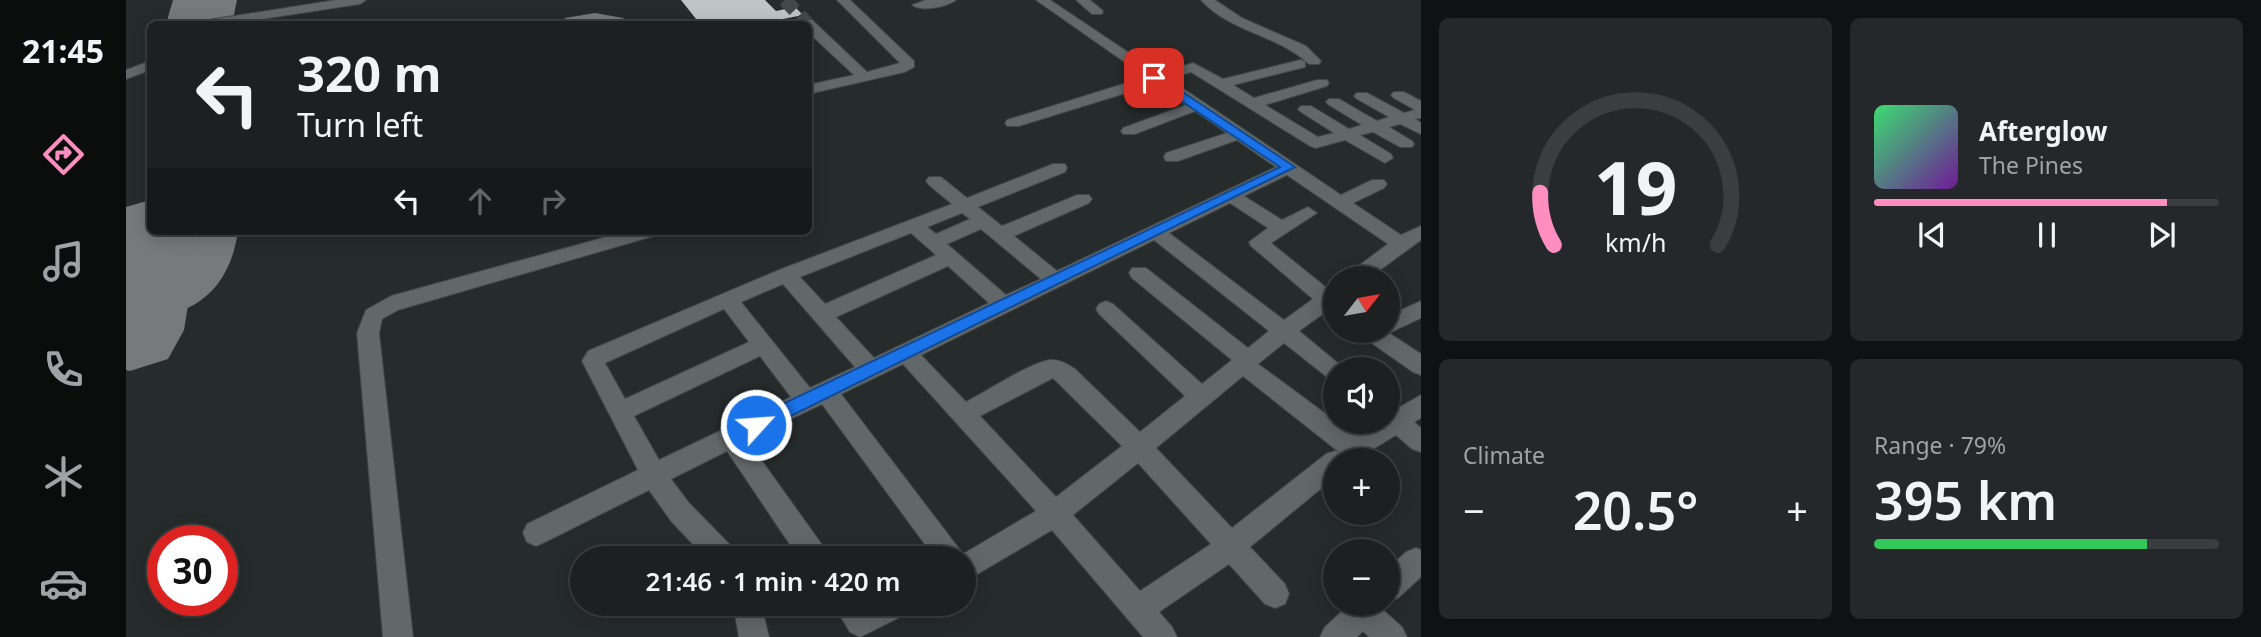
<!DOCTYPE html>
<html lang="en">
<head>
<meta charset="utf-8">
<style>
  :root { --surface:#1c2021; --page:#25282a; --text:#f1f3f6; --muted:#a0a3a5; --line:#3a3e3f; --accent:#fd8ebf }
  body { margin:0; font-family:"Noto Sans",sans-serif; background:var(--page); color:var(--text); height:100vh; display:flex; flex-direction:column; font-size:26px; white-space:nowrap }
  * { box-sizing:border-box; margin:0 }
  p { font-size:23px; color:var(--muted) }
  .icon { flex:none; width:38px; height:38px; fill:none; stroke:currentColor; stroke-width:2; stroke-linecap:round; stroke-linejoin:round }
  .map { position:relative; flex:1; overflow:hidden }
  .sheet { display:flex; flex-direction:column; gap:18px; padding:18px; background:#0f1212; width:840px }
  .sheet>* { flex:none }
  .top-card { position:absolute; left:21px; top:21px; width:665px; height:214px; border-radius:10px; box-shadow:0 4px 18px #0003,0 0 0 2px var(--line); background:#1c2021; color:var(--text); overflow:hidden }
  .needle { width:46px; rotate:59deg }
  .buttons { position:absolute; left:1197px; top:266px; display:grid; gap:14px }
  .buttons a { display:grid; place-items:center; width:77px; height:77px; border-radius:50%; background:var(--surface); box-shadow:0 4px 18px #0003,0 0 0 2px var(--line); font-size:35px }
  .speed { position:absolute; left:21px; top:525px; display:flex; gap:14px; font-size:35px; font-weight:700; text-align:center }
  .speed>* { display:grid; place-content:center; width:91px; height:91px; border-radius:50%; background:var(--surface); box-shadow:0 4px 18px #0003,0 0 0 2px var(--line); line-height:1 }
  .speed .limit { border:10px solid #d22; background:#fff; color:#111 }
  .pin { position:absolute; display:grid; place-items:center; width:60px; height:60px; color:#fff; margin:-30px; border-radius:14px; box-shadow:0 4px 10px #0006 }
  .me { position:absolute; width:77px; margin:-38px; rotate:64deg; stroke-linejoin:round; filter:drop-shadow(0 0 5px #0008) }
  .turn { display:flex; align-items:center; gap:24px; height:147px; padding:0 35px; font-size:32px }
  .turn .icon { width:91px; height:91px; stroke-width:2.5 }
  .turn b { display:block; font-size:49px; line-height:60px }
  .lanes { display:flex; align-items:center; height:66px; padding:0 35px; background:#0003; justify-content:center; gap:35px; direction:ltr }
  .lanes .off { opacity:.35 }
  .big { font-size:52px; font-weight:600; line-height:1.1 }
  .sheet .card { flex:1; display:flex; flex-direction:column; justify-content:center; gap:10px; min-width:0; padding:0 24px; border-radius:10px; background:var(--page) }
  .sheet .dial { align-items:center; gap:0 }
  .dial svg { height:182px; overflow:visible; fill:none; stroke:var(--line); stroke-width:7; stroke-linecap:round; text-anchor:middle }
  .dial text { fill:var(--text); stroke:none }
  .song { display:flex; align-items:center; gap:21px }
  .cover { width:84px; height:84px; border-radius:10px; background:linear-gradient(135deg,hsl(140 70% 55%),hsl(280 70% 35%)) }
  .played { height:7px; border-radius:4px; background:linear-gradient(90deg,var(--accent) 85%,var(--line) 85%) }
  .keys { display:flex; justify-content:space-around; direction:ltr }
  .heat { display:flex; justify-content:space-between; align-items:center; font-size:38px; direction:ltr }
  .charge { height:10px; border-radius:5px; background:linear-gradient(90deg,#34c759 79%,var(--line) 0) }
  .sheet .tiles { flex:1; display:grid; gap:18px; grid-template-columns:repeat(2,1fr) }
  .trip { position:absolute; left:444px; top:546px; width:406px; height:70px; border-radius:35px; background:var(--surface); box-shadow:0 4px 18px #0003,0 0 0 2px var(--line); font-weight:600; line-height:70px; text-align:center }
  main { display:flex; flex:1; min-height:0 }
  .dock { display:flex; flex-direction:column; width:126px; justify-content:space-around; align-items:center; background:#0b0d0d; color:var(--muted) }
  .dock .icon { width:49px; height:49px }
  .dock .on { color:var(--accent) }
  .dock b { font-size:32px; color:var(--text) }
  .map>svg:first-child { display:block }
  .lines { fill:none; stroke-linecap:round; stroke-linejoin:round }
  .taxiway { fill:#767a7b; fill-rule:evenodd }
  .runway { fill:#767a7b; fill-rule:evenodd }
  .building { fill:#bfc5c7 }
  .minor-tunnel { stroke:#434849; stroke-width:14; stroke-dasharray:14 7; stroke-linecap:butt }
  .minor-casing { stroke:#434748; stroke-width:2 }
  .minor { fill:#626769; fill-rule:evenodd }
  .route { fill:#1a73e8; stroke:#114b97; stroke-width:2 }
</style>
</head>
<body>
<main>
<nav class="dock">
<b>21:45</b>
<svg class="icon on" aria-label="directions" viewBox="0 0 24 24"><path d="M12 3l9 9-9 9-9-9zM9 14v-3h6M13 9l2 2-2 2"/></svg>
<svg class="icon" aria-label="music" viewBox="0 0 24 24"><path d="M9 18V5l10-2v13"/><circle cx="6" cy="18" r="3"/><circle cx="16" cy="16" r="3"/></svg>
<svg class="icon" aria-label="phone" viewBox="0 0 24 24"><path d="M5 4h4l2 5-3 2q2 4 5 5l2-3 5 2v4C11 20 4 13 5 4z"/></svg>
<svg class="icon" aria-label="climate" viewBox="0 0 24 24"><path d="M12 3v18M4 7l16 10M4 17L20 7"/></svg>
<svg class="icon" aria-label="car" viewBox="0 0 24 24"><path d="M5 17H2v-5l4-1 3-4h7l3 4 3 1v5h-3M9 17h6M6 11h13"/><circle cx="7" cy="17" r="2"/><circle cx="17" cy="17" r="2"/></svg>
</nav>
<div class="map">
<svg width="1295" height="637" viewBox="0 0 1295 637">
  <rect width="100%" height="100%" fill="#262b2c"/>
  <g class="lines">
    <g class="taxiway">
      <path d="M469 13 497 18 501 24H435L439 18Z"/>
      <path d="M24 213V231H39L14 260 0 264V228L11 216Z"/>
      <path d="M74 231H112C103 295 62 320 0 320V290C45 290 66 276 74 231Z"/>
    </g>
    <g class="runway">
      <path d="M47 0H111L106 24H40Z"/>
      <path d="M24 200V231H74L58 330 42 359 4 371 0 370V207Z"/>
    </g>
  </g>
  <path class="building" d="M555 0H639L650 11 669 7 677 15 657 19 662 24H574Z"/>
  <g class="lines">
    <path class="minor-tunnel" d="M659 0 681 23"/>
    <defs>
      <g id="minor">
        <path d="M210 0H240L234 4 104 24H76L83 20Z"/>
        <path d="M711 0H724L788 61V67L779 72 682 94V85L728 75 682 32V24H675L676 20H686L741 72 774 63Z"/>
        <path d="M800 0H830C821 7 795 12 786 5Z"/>
        <path d="M910 0H924L1033 73 1067 63 1097 79 1174 60 1179 61V67L1107 85 1128 98 1191 80H1201L1203 83 1201 86 1139 105 1192 137 1208 133 1175 112 1172 109 1175 106H1185L1223 129 1236 125 1203 105 1200 102 1203 99H1213L1251 121 1263 117 1231 99 1228 96 1231 93H1241L1278 113 1289 110 1268 98 1265 95 1268 92H1278L1295 101V118L1289 119 1295 123V134L1274 124 1263 127 1286 141 1288 144 1286 147H1274L1247 132 1234 135 1265 154 1267 158 1259 163 1219 140 1190 148 1184 146 1065 72 1043 79 1215 195 1246 180H1258L1261 184 1258 188 1227 203 1275 235 1295 226V240L1243 278H1220L1223 273 1262 244 1161 175 1118 196 1156 220 1182 207 1191 213 1145 243 1202 289 1209 287V313L1201 311 1173 331 1219 369H1209V380L1201 377 1158 343 1132 364 1227 434C1240 434 1246 422 1262 422V406L1272 408 1295 395V418L1288 422 1295 428V452L1286 449 1270 435 1236 456 1213 452 1117 376 1030 448 1106 528 1200 454 1209 451 1218 454 1221 460H1209V477L1124 547 1159 584 1163 594 1159 604 1149 608 1139 604 1103 564 1033 612 1046 627 1051 637H1017L926 530 838 582V558H809L696 404 621 440 699 549 703 558H673L601 451 545 479 563 503 608 549 612 558H580L545 521 523 490 419 542 410 546 401 542 397 533 401 524 512 470 456 361 462 351 653 270 826 204 803 185 800 181 803 177H815L841 198 927 164H939L941 168 939 172 852 207 876 226 951 195H963L966 199 963 203 888 236 931 271 1150 167 1111 140 1052 161H1040L1038 157 1040 153 1101 133 1069 111 1009 134H997L995 131 997 128 1060 105 1029 84 893 126H881L879 123 881 120 1020 77ZM1104 203 1142 228 1123 242 1125 246 1187 299 1158 320 1043 233ZM836 213 844 219 810 234 801 227ZM855 229 915 279 880 295 821 244ZM785 233 810 255 699 304 674 277ZM1028 240 1143 331 1122 348 1020 268H1006L1003 273 1006 278 1106 360 1076 384 987 304 980 301 973 304 970 309 973 314 1059 396 1014 432 949 369C941 364 933 359 923 360 902 364 861 391 840 402L795 355ZM822 266 863 303 748 358 710 317ZM657 284 729 367 684 388 615 302ZM598 309 623 342 499 399 479 363ZM634 356 665 397 533 460 508 416ZM777 364 910 511 837 554 715 394ZM927 378 996 446 930 497 854 416ZM1012 463 1085 544 1014 591 947 515Z"/>
        <path d="M950 0H964L977 11 976 14H966Z"/>
        <path d="M1075 0H1089L1116 18 1180 46 1195 61 1193 64H1183C1152 35 1104 32 1075 0Z"/>
        <path d="M24 61V70L0 79V70Z"/>
        <path d="M502 231H533L531 235 272 310 256 319 253 333 287 637H257L231 333 240 310 265 296Z"/>
        <path d="M1295 301V318L1263 333 1295 354V375L1287 372 1237 337 1234 331H1262V316Z"/>
        <path d="M1290 548 1295 550V577L1272 598 1262 602V569L1280 552Z"/>
        <path d="M607 604H635L643 637H613Z"/>
        <path d="M707 604H784L780 614 734 637 724 632Z"/>
        <path d="M1224 604H1259L1257 610 1276 627 1281 637H1243L1237 631 1231 637H1194L1199 627Z"/>
      </g>
    </defs>
    <use href="#minor" class="minor-casing"/>
    <use href="#minor" class="minor"/>
  </g>
  <path class="route" d="M1024 75H1031L1169 167 636 430 630 433 623 430 621 425 623 420 1154 167 1024 80Z"/>
</svg>
<div class="buttons">
<a><svg class="needle" viewBox="-14 -14 28 28"><path d="M0-13l5 13h-10z" fill="#e53935"/><path d="M0 13l5-13h-10z" fill="#a0a3a5"/></svg></a>
<a><svg class="icon" aria-label="sound" viewBox="0 0 24 24"><path d="M4 9h4l5-4v14l-5-4H4zM17 9q2 3 0 6"/></svg></a>
<a>+</a>
<a>−</a>
</div>
<div class="speed"><div class="limit">30</div></div>
<div class="pin" style="left:1028px;top:78px;background:#d93025"><svg class="icon" aria-label="arrive" viewBox="0 0 24 24"><path d="M6 21V4h12l-3 4 3 4H6"/></svg></div>
<svg class="me" style="left:630px;top:425px" viewBox="-20 -20 40 40"><circle r="17" fill="#1a73e8" stroke="#fff" stroke-width="3"/><path d="M0-11L8 9 0 5-8 9z" fill="#fff"/></svg>
<div class="trip">21:46 · 1 min · 420 m</div>
<div class="top-card">
<div class="turn"><svg class="icon" aria-label="left" viewBox="0 0 24 24"><path d="M17 20v-9H6M10 6l-5 5 5 5"/></svg><div><b>320 m</b>Turn left</div></div>
<div class="lanes"><svg class="icon" aria-label="left" viewBox="0 0 24 24"><path d="M17 20v-9H6M10 6l-5 5 5 5"/></svg><svg class="icon off" aria-label="ahead" viewBox="0 0 24 24"><path d="M12 20V5M6 11l6-6 6 6"/></svg><svg class="icon off" aria-label="right" viewBox="0 0 24 24"><path d="M7 20v-9h11M14 6l5 5-5 5"/></svg></div>
</div>
</div>
<section class="sheet">
<div class="tiles">
<div class="card dial"><svg viewBox="0 0 100 80">
<path d="M14 69A42 42 0 1 1 86 69"/>
<path d="M14 69A42 42 0 0 1 8 46" stroke="#fd8ebf"/>
<text x="50" y="56" font-size="32" font-weight="700">19</text>
<text x="50" y="72" font-size="11">km/h</text>
</svg></div>
<div class="card">
<div class="song"><i class="cover"></i><div><b>Afterglow</b><p>The Pines</p></div></div>
<div class="played"></div>
<div class="keys"><svg class="icon" aria-label="previous" viewBox="0 0 24 24"><path d="M18 5L8 12l10 7zM5 5v14"/></svg><svg class="icon" aria-label="pause" viewBox="0 0 24 24"><path d="M8 5v14M16 5v14"/></svg><svg class="icon" aria-label="next" viewBox="0 0 24 24"><path d="M6 5l10 7-10 7zM19 5v14"/></svg></div>
</div>
<div class="card"><p>Climate</p>
<div class="heat"><a>−</a><b class="big">20.5°</b><a>+</a></div>
</div>
<div class="card"><p>Range · 79%</p><b class="big">395 km</b><div class="charge"></div></div>
</div>
</section>
</main>
</body>
</html>
